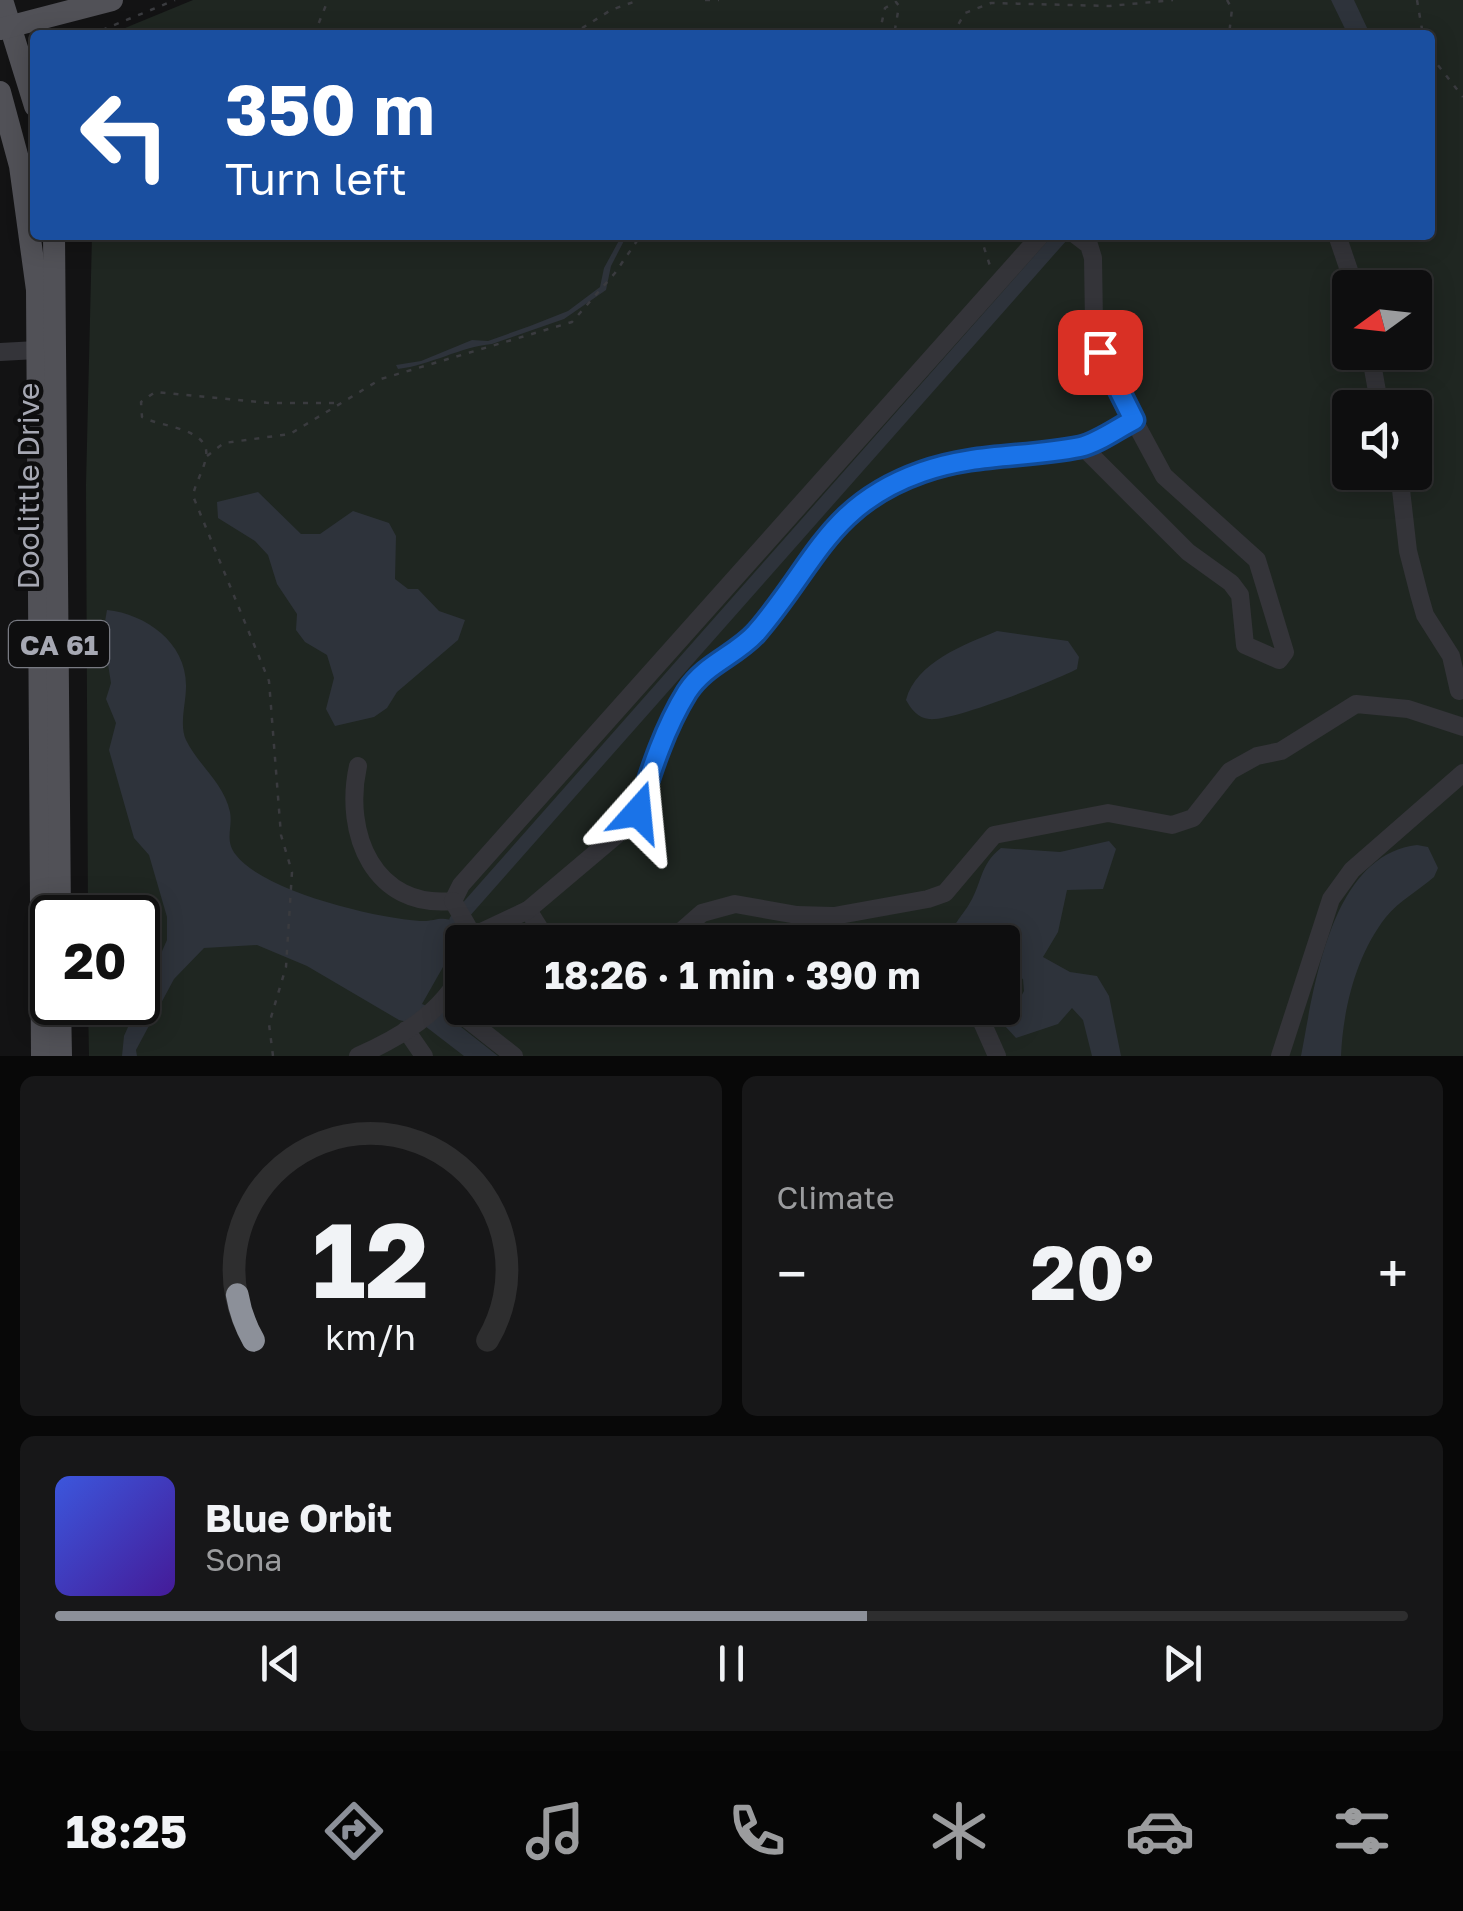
<!DOCTYPE html>
<html lang="en">
<head>
<meta charset="utf-8">
<style>
  :root { --surface:#0e0e0f; --page:#171718; --text:#f1f3f6; --muted:#9b9c9e; --line:#2e2e2f; --accent:#8c9099 }
  body { margin:0; font-family:"Golos Text",sans-serif; background:var(--page); color:var(--text); height:100vh; display:flex; flex-direction:column; font-size:38px; white-space:nowrap }
  * { box-sizing:border-box; margin:0 }
  p { font-size:32px; color:var(--muted) }
  .icon { flex:none; width:55px; height:55px; fill:none; stroke:currentColor; stroke-width:2; stroke-linecap:round; stroke-linejoin:round }
  .map { position:relative; height:1056px; overflow:hidden }
  .panel { display:flex; flex-direction:column; gap:20px; padding:20px; background:#080808; flex:1 }
  .panel>* { flex:none }
  .guide { position:absolute; left:30px; top:30px; width:1405px; height:210px; border-radius:10px; box-shadow:0 5px 25px #0003,0 0 0 2px var(--line); background:#1a4fa0; color:#fff; overflow:hidden }
  .needle { width:65px; rotate:255deg }
  .controls { position:absolute; left:1332px; top:270px; display:grid; gap:20px }
  .controls a { display:grid; place-items:center; width:100px; height:100px; border-radius:10px; background:var(--surface); box-shadow:0 5px 25px #0003,0 0 0 2px var(--line); font-size:50px }
  .speed { position:absolute; left:30px; top:895px; display:flex; gap:20px; font-size:50px; font-weight:700; text-align:center }
  .speed>* { display:grid; place-content:center; width:130px; height:130px; border-radius:50%; background:var(--surface); box-shadow:0 5px 25px #0003,0 0 0 2px var(--line); line-height:1 }
  .speed .limit { border:5px solid #111; border-radius:15px; background:#fff; color:#111 }
  .pin { position:absolute; display:grid; place-items:center; width:85px; height:85px; color:#fff; margin:-42px; border-radius:20px; box-shadow:0 5px 15px #0006 }
  .me { position:absolute; width:110px; margin:-55px; rotate:18deg; stroke-linejoin:round; filter:drop-shadow(0 0 8px #0008) }
  .turn { display:flex; align-items:center; gap:35px; height:210px; padding:0 30px; font-size:45px }
  .turn .icon { width:130px; height:130px; stroke-width:2.5 }
  .turn b { display:block; font-size:70px; line-height:85px }
  .big { font-size:75px; font-weight:700; line-height:1.1 }
  .panel .tile { flex:1; display:flex; flex-direction:column; justify-content:center; gap:15px; min-width:0; padding:0 35px; border-radius:15px; background:var(--page) }
  .panel .dial { align-items:center; gap:0 }
  .dial svg { height:260px; overflow:visible; fill:none; stroke:var(--line); stroke-width:7; stroke-linecap:round; text-anchor:middle }
  .dial text { fill:var(--text); stroke:none }
  .song { display:flex; align-items:center; gap:30px }
  .cover { width:120px; height:120px; border-radius:15px; background:linear-gradient(135deg,hsl(230 70% 55%),hsl(260 70% 35%)) }
  .played { height:10px; border-radius:5px; background:linear-gradient(90deg,var(--accent) 60%,var(--line) 60%) }
  .keys { display:flex; justify-content:space-around; direction:ltr }
  .heat { display:flex; justify-content:space-between; align-items:center; font-size:55px; direction:ltr }
  .panel .tiles { flex:1; display:grid; gap:20px; grid-template-columns:1fr 1fr }
  .tile:last-child { grid-column:span 2 }
  .trip { position:absolute; left:445px; top:925px; width:575px; height:100px; border-radius:10px; background:var(--surface); box-shadow:0 5px 25px #0003,0 0 0 2px var(--line); font-weight:700; line-height:100px; text-align:center }
  .tabs { display:flex; height:160px; justify-content:space-around; align-items:center; background:#060606; color:var(--muted) }
  .tabs .icon { width:70px; height:70px }
  .tabs .active { color:var(--accent) }
  .tabs b { font-size:45px; color:var(--text) }
  .map>svg:first-child { display:block }
  .green { fill:#1f2621; fill-rule:evenodd }
  .water { fill:#2e333b }
  .lines { fill:none; stroke-linecap:round; stroke-linejoin:round }
  .canal { stroke:#2e333b; stroke-width:14 }
  .path { stroke:#3a3b3f; stroke-width:2.5; stroke-dasharray:5 8; stroke-linecap:butt }
  .minor { stroke:#343439; stroke-width:18 }
  .major { stroke:#515157; stroke-width:22 }
  .route-casing { stroke:#114b97; stroke-width:25 }
  .route { stroke:#1a73e8; stroke-width:18 }
  .labels { text-anchor:middle; dominant-baseline:central; stroke-width:9; stroke-linejoin:round; paint-order:stroke }
  .shield { fill:#0e0e0f; stroke:#787a82; stroke-width:2.5 }
  .shield-label { font-size:28px; font-weight:bold; fill:#a6a8b3 }
  .street-label { font-size:30px; fill:#a6a8b3; stroke:#0e0e0f }
</style>
</head>
<body>
<div class="map">
<svg width="1463" height="1056" viewBox="0 0 1463 1056">
  <rect width="100%" height="100%" fill="#131314"/>
  <path class="green" d="M193 0H1463V1056H89L88 1003 138 1002V918H88L86 485 92 235H1430V35H108ZM1350 288H1415V352H1350ZM1350 408H1415V472H1350ZM462 942H1002V1008H462Z"/>
  <g class="water">
    <path d="M1331 0H1354L1368 30 1365 35H1348Z"/>
    <path d="M622 235H627L611 266 606 290 564 319 492 344C460 347 431 365 398 369L396 365 421 361 472 340 488 341 530 326 568 311 600 287 604 268Z"/>
    <path d="M258 492 301 534H320L353 511 389 523 396 536 395 579 408 589H418L439 611 465 620 458 640 397 692 387 708 374 717 335 726 326 709 334 678 327 655 305 642 296 630 297 614 277 584 268 555 255 541 218 518 217 502Z"/>
    <path d="M107 610C146 614 187 643 186 687 186 703 179 725 186 740 198 765 224 783 230 812 233 828 224 840 236 855 263 891 375 918 420 921 435 922 440 915 456 922L460 937 422 1004 442 1012 498 1056H464L425 1026 399 1020 307 966 257 945 204 948 174 979 136 1050 137 1056H122L124 1036 167 940V917L149 855 134 838 109 750 116 723 106 699 111 683 103 633Z"/>
    <path d="M997 631 1068 641 1079 657 1077 669C1054 681 951 722 929 719 918 718 911 709 906 700 916 662 964 645 997 631Z"/>
    <path d="M1109 841 1116 849 1103 889 1067 890 1058 932 1043 957 1070 972 1097 976 1109 996 1121 1056H1092L1083 1020 1072 1008 1058 1024 1016 1038 1005 1026 1024 991 1023 979 1003 972 1002 942H951C952 924 959 920 968 906 982 885 979 865 1001 848L1060 852Z"/>
    <path d="M1417 845 1428 847 1438 868 1434 877C1419 890 1399 901 1386 917 1356 955 1343 1009 1341 1056H1301C1314 989 1330 855 1417 845Z"/>
  </g>
  <g class="lines">
    <path class="canal" d="M456 921 1062 235"/>
    <g class="path">
      <path d="M705 0H719"/>
      <path d="M1227 0 1232 9 1229 35"/>
      <path d="M1417 0 1423 35"/>
      <path d="M90 35 175 0"/>
      <path d="M314 35 328 0"/>
      <path d="M571 35 611 10 639 0"/>
      <path d="M879 35 885 8 896 2 899 6 894 35"/>
      <path d="M952 35 965 13 991 3 1110 6 1173 0"/>
      <path d="M1430 55 1463 97"/>
      <path d="M980 235 991 269"/>
      <path d="M207 456 224 443 290 434 381 379 572 322 615 273 641 235"/>
      <path d="M273 1056 269 1024 286 967 292 872 281 835 269 681 193 496C195 483 204 470 206 457 211 428 160 427 142 417L141 402 155 392 270 403H341"/>
    </g>
    <g class="minor">
      <path d="M1076 235 1089 245 1093 258 1094 323 1110 376 1164 476 1257 560 1285 652 1279 660 1245 645 1240 595 1231 583 1188 552 1083 447 1134 419"/>
      <path d="M1337 235 1355 288"/>
      <path d="M0 352 37 350"/>
      <path d="M1370 352 1380 408"/>
      <path d="M1399 472 1408 551 1419 594 1425 615 1451 656 1459 691"/>
      <path d="M358 766C343 834 374 909 453 901"/>
      <path d="M453 901 461 885 1041 235"/>
      <path d="M453 901 473 936 471 942"/>
      <path d="M528 910 548 942"/>
      <path d="M473 936 528 910 625 828C656 789 660 732 689 690 706 664 731 657 753 637 783 609 807 559 835 526 896 456 998 454 1083 447"/>
      <path d="M669 942 702 913 735 904 797 915 834 916 928 899 945 893 994 835 1108 813 1172 825 1193 818 1230 771 1257 756 1281 751 1356 704 1408 709 1463 727"/>
      <path d="M443 1000 514 1056"/>
      <path d="M965 1008 978 1013 997 1056"/>
      <path d="M406 1030 424 1056"/>
      <path d="M358 1056C399 1038 442 1013 462 972"/>
      <path d="M1280 1056 1331 899 1352 870 1463 773"/>
    </g>
    <g class="major">
      <path d="M2 0 35 106"/>
      <path d="M0 29 112 0"/>
      <path d="M0 92 20 166 37 290 42 1056"/>
      <path d="M54 235 60 918"/>
      <path d="M60 1002 61 1056"/>
    </g>
  </g>
  <g class="lines">
    <defs>
      <path id="route" d="M638 812C651 771 664 729 687 692 705 664 735 656 756 633 815 565 828 505 922 472 975 453 1026 458 1080 447 1098 443 1118 428 1134 420L1100 352"/>
    </defs>
    <use href="#route" class="route-casing"/>
    <use href="#route" class="route"/>
  </g>
  <g class="labels">
    <rect class="shield" x="9" y="621" width="100" height="46" rx="8"/>
    <g class="shield-label">
      <text x="59" y="644">CA 61</text>
    </g>
    <g class="street-label">
      <text transform="translate(28 486) rotate(-90)">Doolittle Drive</text>
    </g>
  </g>
</svg>
<div class="controls">
<a><svg class="needle" viewBox="-14 -14 28 28"><path d="M0-13l5 13h-10z" fill="#e53935"/><path d="M0 13l5-13h-10z" fill="#9b9c9e"/></svg></a>
<a><svg class="icon" aria-label="sound" viewBox="0 0 24 24"><path d="M4 9h4l5-4v14l-5-4H4zM17 9q2 3 0 6"/></svg></a>
</div>
<div class="speed"><div class="limit">20</div></div>
<div class="pin" style="left:1100px;top:352px;background:#d93025"><svg class="icon" aria-label="arrive" viewBox="0 0 24 24"><path d="M6 21V4h12l-3 4 3 4H6"/></svg></div>
<svg class="me" style="left:638px;top:812px" viewBox="-20 -20 40 40"><path d="M0-17L14 15 0 8-14 15z" fill="#1a73e8" stroke="#fff" stroke-width="4"/></svg>
<div class="trip">18:26 · 1 min · 390 m</div>
<div class="guide">
<div class="turn"><svg class="icon" aria-label="left" viewBox="0 0 24 24"><path d="M17 20v-9H6M10 6l-5 5 5 5"/></svg><div><b>350 m</b>Turn left</div></div>
</div>
</div>
<section class="panel">
<div class="tiles">
<div class="tile dial"><svg viewBox="0 0 100 80">
<path d="M14 69A42 42 0 1 1 86 69"/>
<path d="M14 69A42 42 0 0 1 9 55" stroke="#8c9099"/>
<text x="50" y="56" font-size="32" font-weight="700">12</text>
<text x="50" y="72" font-size="11">km/h</text>
</svg></div>
<div class="tile"><p>Climate</p>
<div class="heat"><a>−</a><b class="big">20°</b><a>+</a></div>
</div>
<div class="tile">
<div class="song"><i class="cover"></i><div><b>Blue Orbit</b><p>Sona</p></div></div>
<div class="played"></div>
<div class="keys"><svg class="icon" aria-label="previous" viewBox="0 0 24 24"><path d="M18 5L8 12l10 7zM5 5v14"/></svg><svg class="icon" aria-label="pause" viewBox="0 0 24 24"><path d="M8 5v14M16 5v14"/></svg><svg class="icon" aria-label="next" viewBox="0 0 24 24"><path d="M6 5l10 7-10 7zM19 5v14"/></svg></div>
</div>
</div>
</section>
<nav class="tabs">
<b>18:25</b>
<svg class="icon active" aria-label="directions" viewBox="0 0 24 24"><path d="M12 3l9 9-9 9-9-9zM9 14v-3h6M13 9l2 2-2 2"/></svg>
<svg class="icon" aria-label="music" viewBox="0 0 24 24"><path d="M9 18V5l10-2v13"/><circle cx="6" cy="18" r="3"/><circle cx="16" cy="16" r="3"/></svg>
<svg class="icon" aria-label="phone" viewBox="0 0 24 24"><path d="M5 4h4l2 5-3 2q2 4 5 5l2-3 5 2v4C11 20 4 13 5 4z"/></svg>
<svg class="icon" aria-label="climate" viewBox="0 0 24 24"><path d="M12 3v18M4 7l16 10M4 17L20 7"/></svg>
<svg class="icon" aria-label="car" viewBox="0 0 24 24"><path d="M5 17H2v-5l4-1 3-4h7l3 4 3 1v5h-3M9 17h6M6 11h13"/><circle cx="7" cy="17" r="2"/><circle cx="17" cy="17" r="2"/></svg>
<svg class="icon" aria-label="filters" viewBox="0 0 24 24"><path d="M4 7h16M4 17h16"/><circle cx="9" cy="7" r="2"/><circle cx="15" cy="17" r="2"/></svg>
</nav>
</body>
</html>
